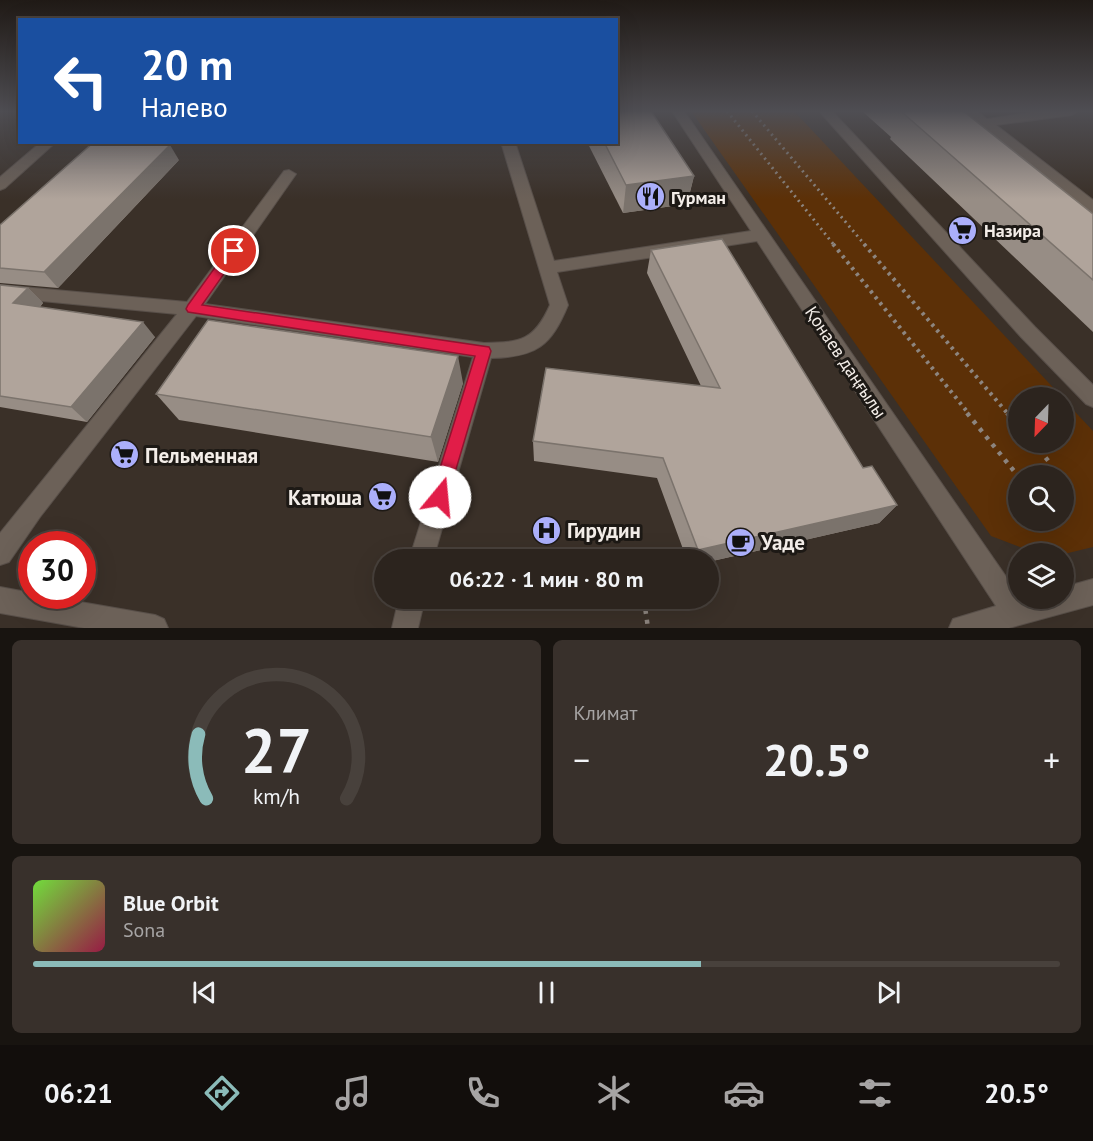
<!DOCTYPE html>
<html lang="ru">
<head>
<meta charset="utf-8">
<style>
  :root { --surface:#2c241e; --page:#38302b; --text:#f1f3f6; --muted:#a6a4a4; --line:#48413c; --accent:#8bbbb9 }
  body { margin:0; font-family:"PT Sans",sans-serif; background:var(--page); color:var(--text); height:100vh; display:flex; flex-direction:column; font-size:22px; white-space:nowrap }
  * { box-sizing:border-box; margin:0 }
  p { font-size:20px; color:var(--muted) }
  .icon { flex:none; width:33px; height:33px; fill:none; stroke:currentColor; stroke-width:2; stroke-linecap:round; stroke-linejoin:round }
  .map { position:relative; height:628px; overflow:hidden }
  .details { display:flex; flex-direction:column; gap:12px; padding:12px; background:#181410; flex:1 }
  .details>* { flex:none }
  .top-card { position:absolute; left:18px; top:18px; width:600px; height:126px; border-radius:0px; box-shadow:0 6px 24px #0002,0 0 0 2px var(--line); background:#1a4fa0; color:#fff; overflow:hidden }
  .needle { width:39px; rotate:203deg }
  .tools { position:absolute; left:1008px; top:387px; display:grid; gap:12px }
  .tools a { display:grid; place-items:center; width:66px; height:66px; border-radius:50%; background:var(--surface); box-shadow:0 6px 24px #0002,0 0 0 2px var(--line); font-size:30px }
  .speed { position:absolute; left:18px; top:531px; display:flex; gap:12px; font-size:30px; font-weight:700; text-align:center }
  .speed>* { display:grid; place-content:center; width:78px; height:78px; border-radius:50%; background:var(--surface); box-shadow:0 6px 24px #0002,0 0 0 2px var(--line); line-height:1 }
  .speed .limit { border:9px solid #d22; background:#fff; color:#111 }
  .pin { position:absolute; display:grid; place-items:center; width:51px; height:51px; color:#fff; margin:-26px; border:3px solid #fff; border-radius:50%; box-shadow:0 2px 6px #0007 }
  .me { position:absolute; width:66px; margin:-33px; rotate:17deg; stroke-linejoin:round; filter:drop-shadow(0 0 4px #0008) }
  .turn { display:flex; align-items:center; gap:21px; height:126px; padding:0 24px; font-size:27px }
  .turn .icon { width:78px; height:78px; stroke-width:2.5 }
  .turn b { display:block; font-size:42px; line-height:51px }
  .big { font-size:45px; font-weight:600; line-height:1.1 }
  .details .tile { flex:1; display:flex; flex-direction:column; justify-content:center; gap:9px; min-width:0; padding:0 21px; border-radius:9px; background:var(--page) }
  .details .dial { align-items:center; gap:0 }
  .dial svg { height:156px; overflow:visible; fill:none; stroke:var(--line); stroke-width:7; stroke-linecap:round; text-anchor:middle }
  .dial text { fill:var(--text); stroke:none }
  .song { display:flex; align-items:center; gap:18px }
  .cover { width:72px; height:72px; border-radius:9px; background:linear-gradient(135deg,hsl(100 70% 55%),hsl(340 70% 35%)) }
  .played { height:6px; border-radius:3px; background:linear-gradient(90deg,var(--accent) 65%,var(--line) 65%) }
  .keys { display:flex; justify-content:space-around; direction:ltr }
  .heat { display:flex; justify-content:space-between; align-items:center; font-size:33px; direction:ltr }
  .details .tiles { flex:1; display:grid; gap:12px; grid-template-columns:1fr 1fr }
  .tile:last-child { grid-column:span 2 }
  .trip { position:absolute; left:374px; top:549px; width:345px; height:60px; border-radius:30px; background:var(--surface); box-shadow:0 6px 24px #0002,0 0 0 2px var(--line); font-weight:600; line-height:60px; text-align:center }
  .dock { display:flex; height:96px; justify-content:space-around; align-items:center; background:#120e0c; color:var(--muted) }
  .dock .icon { width:42px; height:42px }
  .dock .active { color:var(--accent) }
  .dock b { font-size:27px; color:var(--text) }
  .map>svg:first-child { display:block }
  .green { fill:#5c3007; fill-rule:evenodd }
  .lines { fill:none; stroke-linecap:round; stroke-linejoin:round }
  .minor-casing { stroke:#584f49; stroke-width:2 }
  .path-far2 { stroke:#8d857f; stroke-width:3; stroke-dasharray:2 4; stroke-linecap:butt }
  .path-far1 { stroke:#8d857f; stroke-width:4; stroke-dasharray:3 4.5; stroke-linecap:butt }
  .path { stroke:#8d857f; stroke-width:4.5; stroke-dasharray:4 6; stroke-linecap:butt }
  .minor { fill:#6c6158; fill-rule:evenodd }
  .wall { fill:#978d85 }
  .shaded-wall { fill:#7b736c }
  .building { fill:#b0a49b; stroke:#7b736c; stroke-width:1.5 }
  .route { fill:#e11d48; stroke:#92132f; stroke-width:1.5 }
  .labels { text-anchor:middle; dominant-baseline:central; stroke-width:6; stroke-linejoin:round; paint-order:stroke }
  .poi-label { font-size:18px; font-weight:bold; fill:#f3ede8; stroke:#1d1915; text-anchor:start }
  .street-label { font-size:18px; fill:#f3ede8; stroke:#1d1915 }
  .near-poi-label { font-size:21px; font-weight:bold; fill:#f3ede8; stroke:#1d1915; text-anchor:start }
</style>
</head>
<body>
<div class="map">
<svg width="1093" height="628" viewBox="0 0 1093 628">
  <rect width="100%" height="100%" fill="#3a3028"/>
  <path class="green" d="M691 111H794L1062 397 1018 398V442H1064V400L1093 431V547L1064 554 1036 553 991 536ZM1018 476H1064V520H1018Z"/>
  <g class="lines">
    <defs>
      <g id="minor">
        <path d="M672 111H684L1018 594V598H1064V587L1093 579V605L1009 628H949L953 619 996 606 757 241 557 272 568 305C551 346 537 357 491 358L433 560H409L473 357 196 316 40 517 9 562 0 565V533L177 314 0 297V285L187 302 284 171 289 170 296 174 205 304 484 343C521 342 534 341 550 305L501 142H515L554 261 751 231Z"/>
        <path d="M819 111H832L1035 327 1093 385V407L1086 404 1021 337Z"/>
        <path d="M963 111H977L987 119 1043 111H1078L1072 115 996 125 1093 200V213L1088 211Z"/>
        <path d="M41 142H56L5 188 0 190V177Z"/>
        <path d="M0 587 32 593V596H46L155 615 164 619 168 628H84L0 613Z"/>
        <path d="M399 598H425L418 628H392Z"/>
      </g>
    </defs>
    <use href="#minor" class="minor-casing"/>
    <g class="path-far2">
      <path d="M727 111 834 245"/>
      <path d="M752 111 865 245"/>
    </g>
    <g class="path-far1">
      <path d="M833 244 969 414"/>
      <path d="M864 244 1008 414"/>
    </g>
    <g class="path">
      <path d="M967 413 1014 471"/>
      <path d="M1007 413 1018 426"/>
      <path d="M1033 442 1050 463"/>
      <path d="M644 600 648 628"/>
    </g>
    <use href="#minor" class="minor"/>
  </g>
  <g class="wall">
    <path d="M862 111H968L966 114 1093 214V332L890 139 891 137Z"/>
    <path d="M587 142H616L694 176 687 204 623 213Z"/>
    <path d="M179 160 58 288 0 283V225Z"/>
    <path d="M651 250 863 468 897 505 879 523 708 562V560H687L657 478 534 461 533 441 701 386 647 273Z"/>
    <path d="M0 285 28 288 43 303 40 307 155 337 87 422 0 407Z"/>
    <path d="M463 383 438 462 179 420 156 394Z"/>
  </g>
  <g class="shaded-wall">
    <path d="M170 145 179 160 58 288 44 272Z"/>
    <path d="M694 176 687 204 623 213 626 185Z"/>
    <path d="M28 288 43 303 29 319 13 303Z"/>
    <path d="M143 322 155 337 87 422 71 407Z"/>
    <path d="M458 356 463 383 438 462 431 437Z"/>
    <path d="M897 505 879 523 708 562V560H693L698 550Z"/>
  </g>
  <g class="building">
    <path d="M616 111H651L694 176 626 185 604 142H616Z"/>
    <path d="M904 111H963L1093 214V280L903 113 905 112Z"/>
    <path d="M94 142H148L170 145 44 272 0 268V225Z"/>
    <path d="M722 239 863 468 872 466 897 505 698 550 663 458 533 441 546 368 720 388 651 250Z"/>
    <path d="M0 285 28 288 13 303 143 322 71 407 0 396Z"/>
    <path d="M208 320 458 356 431 437 156 394Z"/>
  </g>
  <linearGradient id="sky" x2="0" y2="1"><stop stop-color="#201a16"/><stop offset="0.56" stop-color="#4f4e53"/><stop offset="1" stop-color="#4f4e53" stop-opacity="0"/></linearGradient>
  <rect width="1093" height="199" fill="url(#sky)"/>
  <path class="route" d="M234 247 240 251 202 305 489 347 491 351 446 503 440 505 434 503 431 497 475 356 188 312 186 309 188 305 229 248Z"/>
  <defs>
    <symbol id="restaurant-disc" viewBox="-11 -11 22 22"><circle r="9.5" fill="#abaffb" stroke="#1d1915"/><path d="M-5-6h1v4h1v-4h1v4h1v-4h1v5L-1.5 .5V6h-2V.5L-5-1ZM5-6V6H3V1.5H1.5Q1.5-4 5-6Z" fill="#111"/></symbol>
    <symbol id="supermarket-disc" viewBox="-11 -11 22 22"><circle r="9.5" fill="#abaffb" stroke="#1d1915"/><path d="M-6-5.5h2.5l.6 2H6L4.5 2H-2.5L-4.4-4H-6ZM-1.5 3.2a1.3 1.3 0 1 0 .1 0ZM3 3.2a1.3 1.3 0 1 0 .1 0Z" fill="#111"/></symbol>
    <symbol id="hospital-disc" viewBox="-11 -11 22 22"><circle r="9.5" fill="#abaffb" stroke="#1d1915"/><path d="M-5-5h3v3.5h4V-5h3V5h-3V1.5h-4V5h-3Z" fill="#111"/></symbol>
    <symbol id="cafe-disc" viewBox="-11 -11 22 22"><circle r="9.5" fill="#abaffb" stroke="#1d1915"/><path d="M-5.5-4.5H6V0H3Q3 3.5 0 3.5H-2.5Q-5.5 3.5-5.5 0ZM3-3.2v2h1.7v-2ZM-6 4.5H4V6H-6Z" fill="#111"/></symbol>
  </defs>
  <g fill-rule="evenodd">
    <use href="#restaurant-disc" x="634" y="180" width="33" height="33"/>
    <use href="#supermarket-disc" x="946" y="214" width="33" height="33"/>
    <use href="#supermarket-disc" x="108" y="438" width="33" height="33"/>
    <use href="#supermarket-disc" x="366" y="480" width="33" height="33"/>
    <use href="#hospital-disc" x="530" y="514" width="33" height="33"/>
    <use href="#cafe-disc" x="724" y="526" width="33" height="33"/>
  </g>
  <g class="labels">
    <g class="poi-label">
      <text x="671" y="197">Гурман</text>
      <text x="984" y="230">Назира</text>
    </g>
    <g class="street-label">
      <text transform="translate(846 362) rotate(56)">Қонаев даңғылы</text>
    </g>
    <g class="near-poi-label">
      <text x="145" y="455">Пельменная</text>
      <text x="362" y="497" text-anchor="end">Катюша</text>
      <text x="567" y="530">Гирудин</text>
      <text x="761" y="542">Уаде</text>
    </g>
  </g>
</svg>
<div class="tools">
<a><svg class="needle" viewBox="-14 -14 28 28"><path d="M0-13l5 13h-10z" fill="#e53935"/><path d="M0 13l5-13h-10z" fill="#a6a4a4"/></svg></a>
<a><svg class="icon" aria-label="search" viewBox="0 0 24 24"><circle cx="10" cy="10" r="6"/><path d="M15 15l6 6"/></svg></a>
<a><svg class="icon" aria-label="layers" viewBox="0 0 24 24"><path d="M12 4l9 5-9 5-9-5zM3 14l9 5 9-5"/></svg></a>
</div>
<div class="speed"><div class="limit">30</div></div>
<div class="pin" style="left:234px;top:251px;background:#d93025"><svg class="icon" aria-label="arrive" viewBox="0 0 24 24"><path d="M6 21V4h12l-3 4 3 4H6"/></svg></div>
<svg class="me" style="left:440px;top:497px" viewBox="-20 -20 40 40"><circle r="19" fill="#fff"/><path d="M0-13L10 11 0 6-10 11z" fill="#e11d48"/></svg>
<div class="trip">06:22 · 1 мин · 80 m</div>
<div class="top-card">
<div class="turn"><svg class="icon" aria-label="left" viewBox="0 0 24 24"><path d="M17 20v-9H6M10 6l-5 5 5 5"/></svg><div><b>20 m</b>Налево</div></div>
</div>
</div>
<section class="details">
<div class="tiles">
<div class="tile dial"><svg viewBox="0 0 100 80">
<path d="M14 69A42 42 0 1 1 86 69"/>
<path d="M14 69A42 42 0 0 1 10 36" stroke="#8bbbb9"/>
<text x="50" y="56" font-size="32" font-weight="700">27</text>
<text x="50" y="72" font-size="11">km/h</text>
</svg></div>
<div class="tile"><p>Климат</p>
<div class="heat"><a>−</a><b class="big">20.5°</b><a>+</a></div>
</div>
<div class="tile">
<div class="song"><i class="cover"></i><div><b>Blue Orbit</b><p>Sona</p></div></div>
<div class="played"></div>
<div class="keys"><svg class="icon" aria-label="previous" viewBox="0 0 24 24"><path d="M18 5L8 12l10 7zM5 5v14"/></svg><svg class="icon" aria-label="pause" viewBox="0 0 24 24"><path d="M8 5v14M16 5v14"/></svg><svg class="icon" aria-label="next" viewBox="0 0 24 24"><path d="M6 5l10 7-10 7zM19 5v14"/></svg></div>
</div>
</div>
</section>
<nav class="dock">
<b>06:21</b>
<svg class="icon active" aria-label="directions" viewBox="0 0 24 24"><path d="M12 3l9 9-9 9-9-9zM9 14v-3h6M13 9l2 2-2 2"/></svg>
<svg class="icon" aria-label="music" viewBox="0 0 24 24"><path d="M9 18V5l10-2v13"/><circle cx="6" cy="18" r="3"/><circle cx="16" cy="16" r="3"/></svg>
<svg class="icon" aria-label="phone" viewBox="0 0 24 24"><path d="M5 4h4l2 5-3 2q2 4 5 5l2-3 5 2v4C11 20 4 13 5 4z"/></svg>
<svg class="icon" aria-label="climate" viewBox="0 0 24 24"><path d="M12 3v18M4 7l16 10M4 17L20 7"/></svg>
<svg class="icon" aria-label="car" viewBox="0 0 24 24"><path d="M5 17H2v-5l4-1 3-4h7l3 4 3 1v5h-3M9 17h6M6 11h13"/><circle cx="7" cy="17" r="2"/><circle cx="17" cy="17" r="2"/></svg>
<svg class="icon" aria-label="filters" viewBox="0 0 24 24"><path d="M4 7h16M4 17h16"/><circle cx="9" cy="7" r="2"/><circle cx="15" cy="17" r="2"/></svg>
<b>20.5°</b>
</nav>
</body>
</html>
